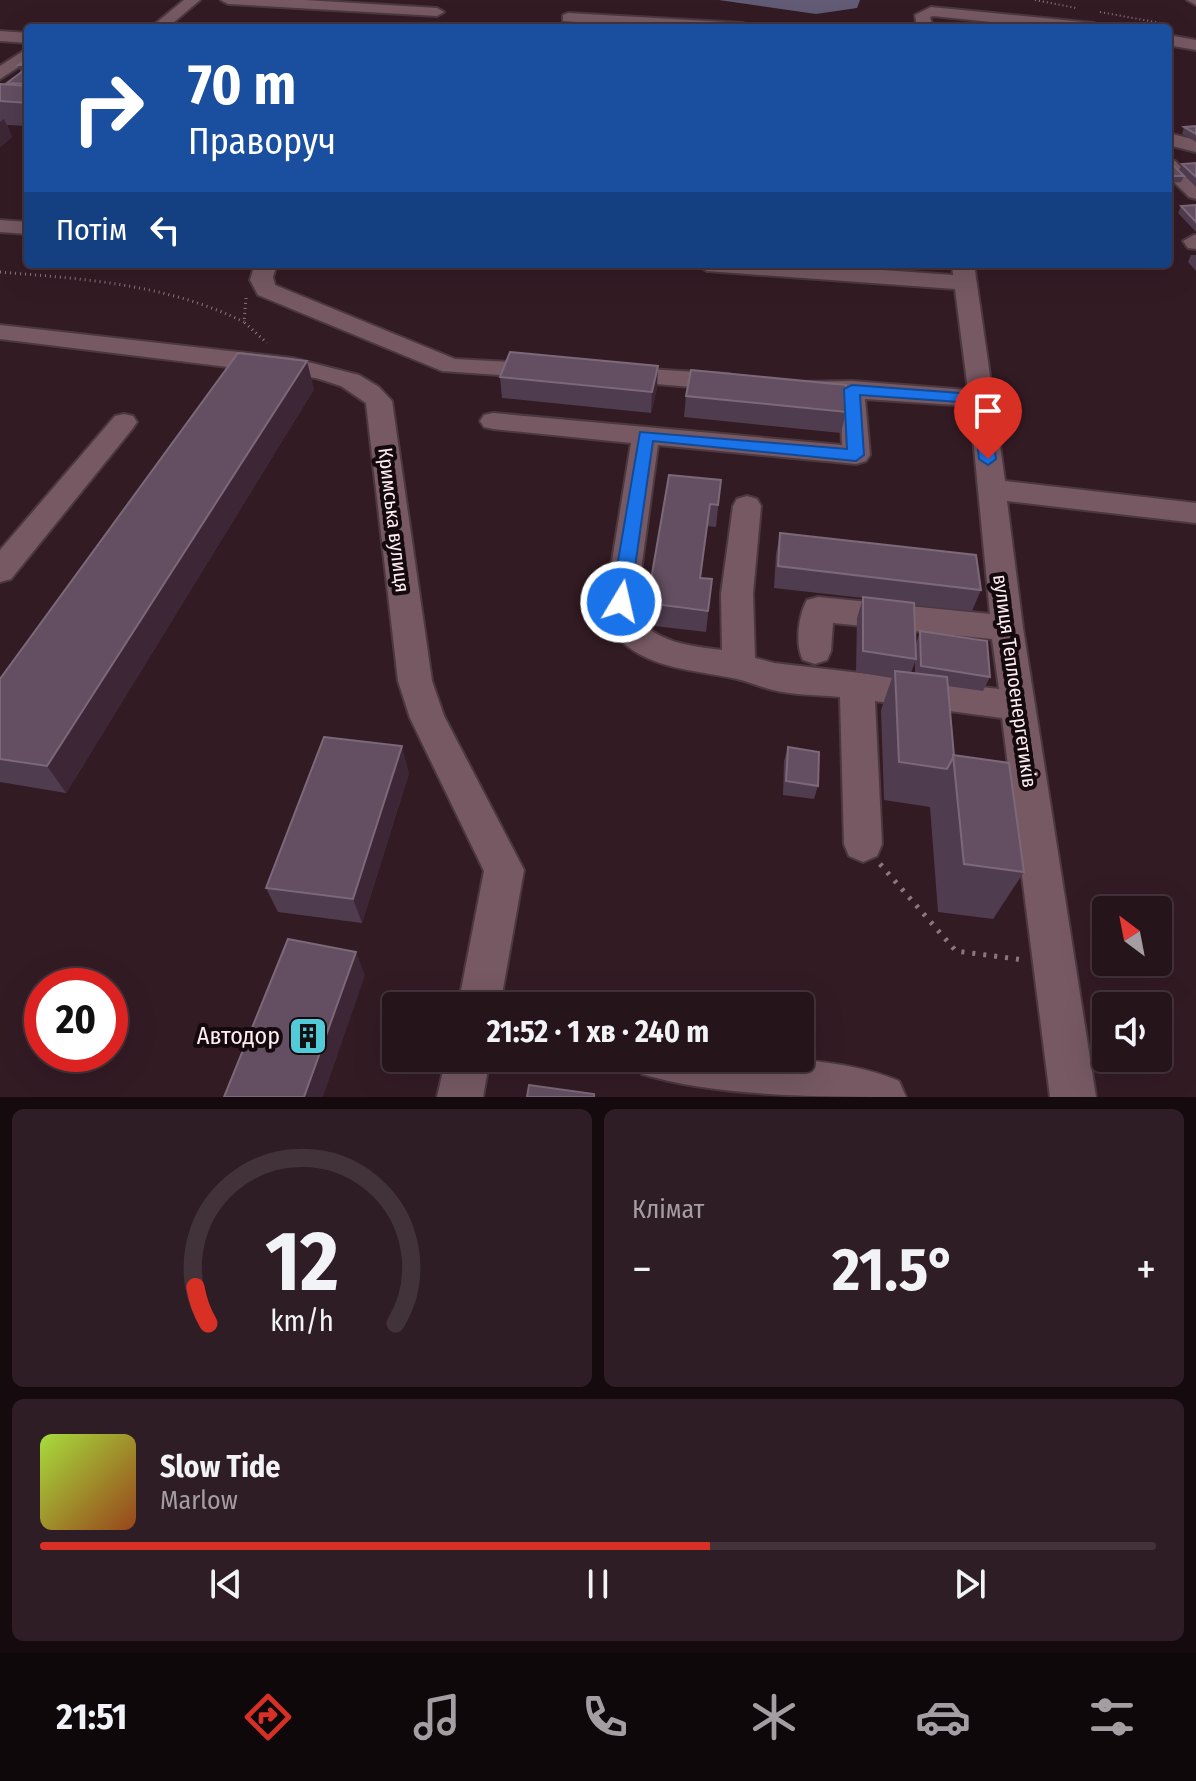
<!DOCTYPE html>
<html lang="uk">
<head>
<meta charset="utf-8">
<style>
  :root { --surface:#26141b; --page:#2e1d24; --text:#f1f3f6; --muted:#a49ea3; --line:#42333a; --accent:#d93025 }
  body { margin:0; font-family:"Fira Sans Condensed",sans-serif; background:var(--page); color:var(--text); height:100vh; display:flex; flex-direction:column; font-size:30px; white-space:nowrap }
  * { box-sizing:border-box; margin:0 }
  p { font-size:26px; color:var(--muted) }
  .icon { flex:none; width:44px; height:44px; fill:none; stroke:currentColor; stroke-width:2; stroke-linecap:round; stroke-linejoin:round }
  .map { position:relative; height:1097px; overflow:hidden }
  .panel { display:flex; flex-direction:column; gap:12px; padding:12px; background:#150b0f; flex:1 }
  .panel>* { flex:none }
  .top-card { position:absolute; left:24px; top:24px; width:1148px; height:244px; border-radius:8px; box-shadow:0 8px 32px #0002,0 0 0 2px var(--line); background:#1a4fa0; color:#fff; overflow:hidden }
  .needle { width:52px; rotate:328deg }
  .buttons { position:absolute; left:1092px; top:896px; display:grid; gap:16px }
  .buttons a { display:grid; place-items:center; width:80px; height:80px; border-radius:8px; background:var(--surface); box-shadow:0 8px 32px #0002,0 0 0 2px var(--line); font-size:40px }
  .speed { position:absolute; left:24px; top:968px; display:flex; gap:16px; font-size:40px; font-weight:700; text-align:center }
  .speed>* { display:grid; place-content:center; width:104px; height:104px; border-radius:50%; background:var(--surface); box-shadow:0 8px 32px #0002,0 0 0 2px var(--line); line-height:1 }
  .speed .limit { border:12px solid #d22; background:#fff; color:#111 }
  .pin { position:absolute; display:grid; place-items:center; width:68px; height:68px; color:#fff; margin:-82px -34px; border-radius:50% 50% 50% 0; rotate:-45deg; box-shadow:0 0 8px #0007 }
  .pin .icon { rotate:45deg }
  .me { position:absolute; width:88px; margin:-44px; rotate:9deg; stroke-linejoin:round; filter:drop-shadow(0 0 6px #0008) }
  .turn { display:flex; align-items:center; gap:28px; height:168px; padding:0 32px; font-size:36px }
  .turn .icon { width:104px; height:104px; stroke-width:2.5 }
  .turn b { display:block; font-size:56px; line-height:68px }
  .then { display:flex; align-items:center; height:76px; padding:0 32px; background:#0003; gap:16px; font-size:30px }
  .big { font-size:60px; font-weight:700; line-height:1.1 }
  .panel .card { flex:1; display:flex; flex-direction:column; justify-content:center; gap:12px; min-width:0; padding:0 28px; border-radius:12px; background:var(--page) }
  .panel .dial { align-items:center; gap:0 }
  .dial svg { height:208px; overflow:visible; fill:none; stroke:var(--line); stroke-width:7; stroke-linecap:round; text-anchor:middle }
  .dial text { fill:var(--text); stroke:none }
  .song { display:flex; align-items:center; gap:24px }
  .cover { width:96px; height:96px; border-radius:12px; background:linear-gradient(135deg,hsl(80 70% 55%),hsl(20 70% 35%)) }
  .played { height:8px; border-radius:4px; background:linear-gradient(90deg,var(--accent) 60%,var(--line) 60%) }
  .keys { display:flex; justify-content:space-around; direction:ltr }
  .heat { display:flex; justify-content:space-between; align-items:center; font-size:44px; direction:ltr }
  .panel .tiles { flex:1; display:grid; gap:12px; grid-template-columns:1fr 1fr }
  .card:last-child { grid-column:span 2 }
  .trip { position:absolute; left:382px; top:992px; width:432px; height:80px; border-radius:8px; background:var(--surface); box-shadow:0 8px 32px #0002,0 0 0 2px var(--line); font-weight:700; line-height:80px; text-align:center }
  .dock { display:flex; height:128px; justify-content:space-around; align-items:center; background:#0f080b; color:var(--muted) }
  .dock .icon { width:56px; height:56px }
  .dock .current { color:var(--accent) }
  .dock b { font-size:36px; color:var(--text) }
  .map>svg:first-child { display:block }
  .water { fill:#625b76 }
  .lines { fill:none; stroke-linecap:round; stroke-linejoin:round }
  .minor-casing { stroke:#4c383f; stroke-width:4 }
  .path-far2 { stroke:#8c777e; stroke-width:2; stroke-dasharray:1 3; stroke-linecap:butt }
  .path-far1 { stroke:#8c777e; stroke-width:3; stroke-dasharray:1 4; stroke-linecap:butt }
  .path { stroke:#8c777e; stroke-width:5; stroke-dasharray:3 8; stroke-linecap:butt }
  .minor { fill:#765963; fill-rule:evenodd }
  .wall { fill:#503c4f; fill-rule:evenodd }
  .shaded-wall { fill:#3d2737 }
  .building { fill:#634f61; stroke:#7b6878; stroke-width:2 }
  .route { fill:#1a73e8; stroke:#114b97; stroke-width:2 }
  .labels { text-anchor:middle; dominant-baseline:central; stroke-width:8; stroke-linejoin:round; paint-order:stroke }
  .street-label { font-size:20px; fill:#feedf2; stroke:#14090d }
  .near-poi-label { font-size:24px; fill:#feedf2; stroke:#14090d; text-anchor:end }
</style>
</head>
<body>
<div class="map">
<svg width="1196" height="1097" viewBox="0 0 1196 1097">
  <rect width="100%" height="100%" fill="#331b24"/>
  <path class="water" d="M719 0H860L857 8 816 14Z"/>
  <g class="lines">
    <defs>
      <g id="minor">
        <path d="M184 0H200L167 28H150Z"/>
        <path d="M221 0H305L437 8 444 12 437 16 228 4Z"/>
        <path d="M1187 0H1196V5Z"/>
        <path d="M931 7 1094 23 1102 28H1050L933 16 930 17 933 28H917L915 15Z"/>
        <path d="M568 13 743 23 751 28H663L563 21V15Z"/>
        <path d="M0 31 28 33V43L0 41Z"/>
        <path d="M1168 35 1196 40V50L1168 45Z"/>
        <path d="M28 48V61L0 79V66Z"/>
        <path d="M1168 133 1196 140V152L1168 145Z"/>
        <path d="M1168 159 1175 161 1196 182V199L1189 197 1168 176Z"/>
        <path d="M0 220 28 222V234L0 232Z"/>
        <path d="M1194 235H1196V249L1188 248 1183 241Z"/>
        <path d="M255 264H277L273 277 275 285 455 359 544 364 553 366 556 371 553 376 544 378 442 371 258 295 250 280Z"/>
        <path d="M696 264H798L953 275 952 264H974L1005 481 1196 503V523L1007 501 1023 628 1096 1097H1050L1002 718 875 701 882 844 877 856 863 862 849 856 844 844 840 697C818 695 794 695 773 690 761 687 749 682 737 679 686 668 631 669 603 617L631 443 493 429 484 427 480 421 484 415 493 413 842 445 840 397 795 392 791 387 795 382 852 381 968 390 955 289 707 271ZM865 399 970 406 990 614 818 597 807 600C798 616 795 645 803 660L815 664 827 660 831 651 833 623 992 639 999 689 774 663 755 658 753 594 761 506 757 499 747 496 737 499 733 506 721 594 722 650C690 646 656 643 635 615L658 445 856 464 866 461 870 455Z"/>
        <path d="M0 325 292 358 359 375 379 387 392 401 432 681 444 716 524 870 500 1006H458L484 871 410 718 398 681 366 403 341 386 316 378 0 339Z"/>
        <path d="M616 367 728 374 737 377 741 382 737 387 728 390 607 380 603 375 607 370Z"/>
        <path d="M124 414 133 416 137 422 133 428 11 579 0 582V550L115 416Z"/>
        <path d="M446 1058H490L483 1097H437Z"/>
        <path d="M636 1058C716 1058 825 1050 899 1081L906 1097C825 1097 717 1097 642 1074Z"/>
      </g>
    </defs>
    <use href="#minor" class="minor-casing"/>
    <g class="path-far2">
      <path d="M1035 0 1076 8"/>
      <path d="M1100 12 1166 24"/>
    </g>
    <g class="path-far1">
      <path d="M0 272C85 279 167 284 244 322"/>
      <path d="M246 298 244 322 267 343"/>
    </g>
    <path class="path" d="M880 864 956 951 1024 960"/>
    <use href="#minor" class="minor"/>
  </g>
  <g class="wall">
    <path d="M28 58V126L7 125 12 137 0 147V84L8 85 7 83 21 73 18 65Z"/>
    <path d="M1196 126V142L1182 134 1184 127Z"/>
    <path d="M1168 160 1184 176 1181 182 1168 183Z"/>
    <path d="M1196 163V187L1179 170 1182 164Z"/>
    <path d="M1196 205V232L1178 213 1181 206Z"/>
    <path d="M1191 255H1196V271L1188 262Z"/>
    <path d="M500 377 657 388 651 413 502 398Z"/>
    <path d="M314 389 66 793 0 782V679Z"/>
    <path d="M686 396 846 412 841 433 684 417Z"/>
    <path d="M721 480 716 527 707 526 701 578 712 579 706 632 646 625 647 603Z"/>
    <path d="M780 533 981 590 972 611 914 605 916 644 920 631 990 677 983 691 948 686 954 755 1024 872 993 919 938 912 930 807 884 800 881 710 892 678 856 672 857 618 863 598 774 588 776 554ZM915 662V673H911Z"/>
    <path d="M788 747 818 786 814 799 783 795 784 761Z"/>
    <path d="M409 773 362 923 278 912 266 888Z"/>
  </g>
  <g class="shaded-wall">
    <path d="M4 119 12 137 0 147V122Z"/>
    <path d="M307 361 314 389 66 793 47 766Z"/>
    <path d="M658 366 657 388 651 413 652 392Z"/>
    <path d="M402 746 409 773 362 923 353 899Z"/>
    <path d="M356 952 365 975 323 1097H304Z"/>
  </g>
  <g class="building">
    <path d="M28 58V65H18Z"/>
    <path d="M23 71H28V84L7 83Z"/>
    <path d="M0 84 28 86V103L0 101Z"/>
    <path d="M1196 126V134L1184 127Z"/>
    <path d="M1168 160 1184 176H1168Z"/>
    <path d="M1196 163V177L1182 164Z"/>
    <path d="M1196 205V222L1181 206Z"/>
    <path d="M510 352 658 366 652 392 500 377Z"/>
    <path d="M238 353 307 361 47 766 0 759V679Z"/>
    <path d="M691 370 846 385V412L686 396Z"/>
    <path d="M669 475 721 480 718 505 710 504 700 578 712 579 708 611 647 603Z"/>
    <path d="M780 533 976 555 981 590 778 566Z"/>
    <path d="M863 597 914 603 916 659 863 651Z"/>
    <path d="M920 631 987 641 990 677 921 666Z"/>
    <path d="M895 671 947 677 954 756 947 769 899 762Z"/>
    <path d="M324 737 402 746 353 899 266 888Z"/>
    <path d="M788 747 819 752 818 786 786 781Z"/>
    <path d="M953 755 1009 763 1024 872 964 864Z"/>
    <path d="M288 939 356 952 304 1097H224Z"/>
    <path d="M529 1085 594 1094V1097H527Z"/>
  </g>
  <path class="route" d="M852 385 987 395 996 459 988 465 979 459 974 403 860 395 864 455 856 461 653 441 630 602 621 609 614 607 611 602 640 432 847 449 844 389Z"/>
  <defs>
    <symbol id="building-square" viewBox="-11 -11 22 22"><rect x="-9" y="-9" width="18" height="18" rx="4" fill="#52cbd9" stroke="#14090d"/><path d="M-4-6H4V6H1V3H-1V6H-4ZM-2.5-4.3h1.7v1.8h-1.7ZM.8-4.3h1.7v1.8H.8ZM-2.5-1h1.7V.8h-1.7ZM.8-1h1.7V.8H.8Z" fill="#111"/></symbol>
  </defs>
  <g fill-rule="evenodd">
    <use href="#building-square" x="286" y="1014" width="44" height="44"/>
  </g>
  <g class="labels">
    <g class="street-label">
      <text transform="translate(394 520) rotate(83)">Кримська вулиця</text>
      <text transform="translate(1015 681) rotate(82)">вулиця Теплоенергетиків</text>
    </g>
    <g class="near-poi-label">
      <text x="280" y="1036">Автодор</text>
    </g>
  </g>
</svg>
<div class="buttons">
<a><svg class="needle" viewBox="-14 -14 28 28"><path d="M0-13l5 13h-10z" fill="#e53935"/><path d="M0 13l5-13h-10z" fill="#a49ea3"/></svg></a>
<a><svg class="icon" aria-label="sound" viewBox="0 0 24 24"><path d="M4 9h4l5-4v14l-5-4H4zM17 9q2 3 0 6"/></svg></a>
</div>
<div class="speed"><div class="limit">20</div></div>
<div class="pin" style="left:988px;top:459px;background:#d93025"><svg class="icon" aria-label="arrive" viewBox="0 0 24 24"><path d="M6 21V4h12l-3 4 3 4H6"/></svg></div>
<svg class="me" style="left:621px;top:602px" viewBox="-20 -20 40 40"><circle r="17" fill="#1a73e8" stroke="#fff" stroke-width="3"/><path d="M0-11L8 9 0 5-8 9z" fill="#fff"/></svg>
<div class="trip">21:52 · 1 хв · 240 m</div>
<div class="top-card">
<div class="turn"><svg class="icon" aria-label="right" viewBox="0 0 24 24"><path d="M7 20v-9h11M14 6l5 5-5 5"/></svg><div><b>70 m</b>Праворуч</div></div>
<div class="then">Потім<svg class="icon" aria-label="left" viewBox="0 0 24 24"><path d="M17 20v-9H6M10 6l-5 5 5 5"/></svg></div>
</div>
</div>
<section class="panel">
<div class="tiles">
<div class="card dial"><svg viewBox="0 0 100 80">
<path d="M14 69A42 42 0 1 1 86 69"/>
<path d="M14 69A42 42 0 0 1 9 55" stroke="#d93025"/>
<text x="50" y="56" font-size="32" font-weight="700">12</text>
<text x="50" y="72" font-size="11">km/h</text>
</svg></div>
<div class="card"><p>Клімат</p>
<div class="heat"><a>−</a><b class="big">21.5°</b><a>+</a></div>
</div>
<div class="card">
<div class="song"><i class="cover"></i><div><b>Slow Tide</b><p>Marlow</p></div></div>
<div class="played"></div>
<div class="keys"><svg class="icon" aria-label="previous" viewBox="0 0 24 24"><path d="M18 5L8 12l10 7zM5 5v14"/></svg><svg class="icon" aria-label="pause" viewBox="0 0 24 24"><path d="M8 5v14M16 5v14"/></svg><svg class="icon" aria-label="next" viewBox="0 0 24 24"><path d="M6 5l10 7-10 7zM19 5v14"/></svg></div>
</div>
</div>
</section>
<nav class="dock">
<b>21:51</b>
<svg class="icon current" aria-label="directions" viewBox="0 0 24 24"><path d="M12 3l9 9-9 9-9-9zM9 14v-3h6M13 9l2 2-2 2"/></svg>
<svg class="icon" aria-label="music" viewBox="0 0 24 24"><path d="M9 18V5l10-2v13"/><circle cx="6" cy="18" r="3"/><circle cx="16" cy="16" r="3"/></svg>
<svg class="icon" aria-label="phone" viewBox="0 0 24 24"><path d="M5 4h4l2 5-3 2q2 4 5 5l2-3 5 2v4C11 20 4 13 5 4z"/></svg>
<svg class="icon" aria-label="climate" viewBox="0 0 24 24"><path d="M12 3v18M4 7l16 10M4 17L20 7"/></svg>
<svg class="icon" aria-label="car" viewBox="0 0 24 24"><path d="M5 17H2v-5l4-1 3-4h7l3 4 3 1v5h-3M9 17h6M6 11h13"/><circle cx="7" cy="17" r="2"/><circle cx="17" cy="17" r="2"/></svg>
<svg class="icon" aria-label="filters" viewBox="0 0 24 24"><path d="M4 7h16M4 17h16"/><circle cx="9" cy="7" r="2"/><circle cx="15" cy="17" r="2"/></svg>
</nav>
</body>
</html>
